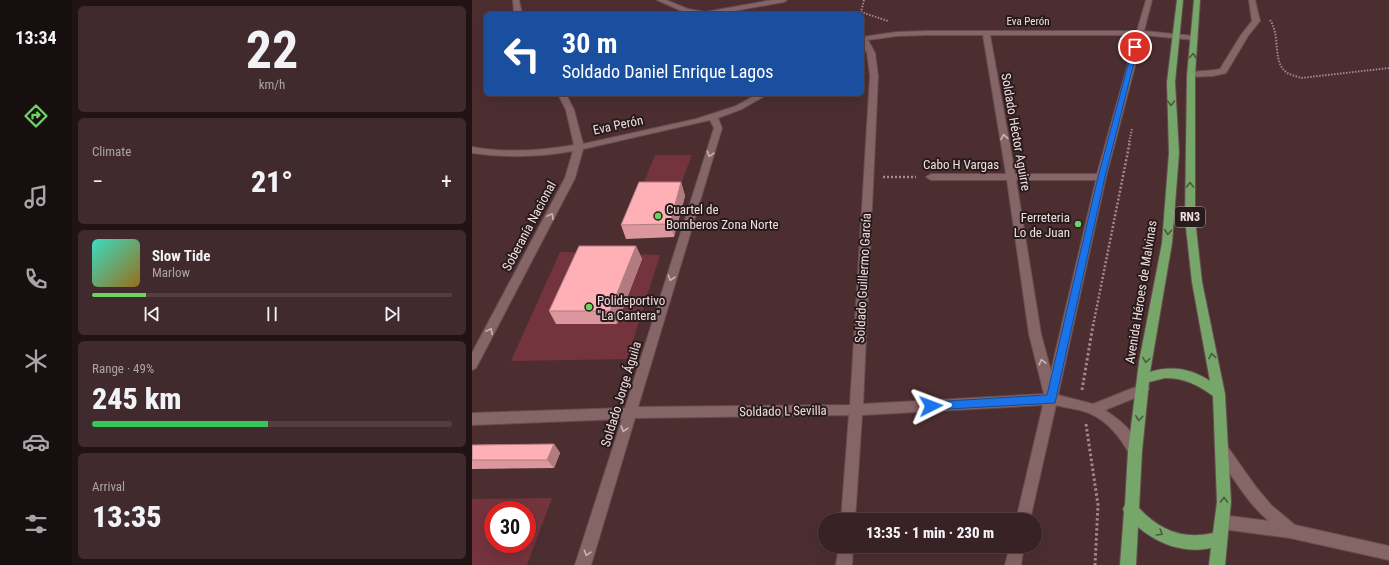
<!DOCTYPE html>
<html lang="en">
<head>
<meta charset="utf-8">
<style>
  :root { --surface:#392225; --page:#402a2d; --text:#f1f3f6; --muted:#aba4a7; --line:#533f42; --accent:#6dd361 }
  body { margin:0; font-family:"Roboto Condensed",sans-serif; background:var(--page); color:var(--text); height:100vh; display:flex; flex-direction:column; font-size:15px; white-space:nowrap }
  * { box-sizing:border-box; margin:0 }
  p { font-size:13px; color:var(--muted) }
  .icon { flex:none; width:22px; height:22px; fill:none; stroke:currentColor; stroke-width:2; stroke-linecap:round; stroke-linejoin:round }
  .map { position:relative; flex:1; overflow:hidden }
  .sheet { display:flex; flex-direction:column; gap:6px; padding:6px; background:#1f1314; width:400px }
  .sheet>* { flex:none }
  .guide { position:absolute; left:12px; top:12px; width:380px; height:84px; border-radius:6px; box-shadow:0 4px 16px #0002,0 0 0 1px var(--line); background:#1a4fa0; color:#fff; overflow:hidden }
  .speed { position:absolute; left:12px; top:501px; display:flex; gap:8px; font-size:20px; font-weight:700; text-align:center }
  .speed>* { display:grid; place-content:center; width:52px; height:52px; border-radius:50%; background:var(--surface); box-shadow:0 4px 16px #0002,0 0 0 1px var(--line); line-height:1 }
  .speed .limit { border:6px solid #d22; background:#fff; color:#111 }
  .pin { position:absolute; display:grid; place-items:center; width:34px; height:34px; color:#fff; margin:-17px; border:2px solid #fff; border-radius:50%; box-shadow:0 1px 4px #0007 }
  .me { position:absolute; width:44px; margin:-22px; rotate:87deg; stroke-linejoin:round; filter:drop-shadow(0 0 3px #0008) }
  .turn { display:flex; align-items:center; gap:14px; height:84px; padding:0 12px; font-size:18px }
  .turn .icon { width:52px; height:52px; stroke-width:2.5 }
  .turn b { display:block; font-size:28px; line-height:34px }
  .big { font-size:30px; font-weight:800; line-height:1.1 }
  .sheet .tile { flex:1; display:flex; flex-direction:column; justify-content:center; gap:6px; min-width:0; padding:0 14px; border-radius:6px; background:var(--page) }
  .sheet .dial { align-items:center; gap:0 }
  .dial b { font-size:52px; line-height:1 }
  .song { display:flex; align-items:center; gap:12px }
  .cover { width:48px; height:48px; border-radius:6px; background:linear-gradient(135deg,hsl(170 70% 55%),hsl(40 70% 35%)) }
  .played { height:4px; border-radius:2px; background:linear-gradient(90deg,var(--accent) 15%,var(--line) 15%) }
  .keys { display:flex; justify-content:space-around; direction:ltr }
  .heat { display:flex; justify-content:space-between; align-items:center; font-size:22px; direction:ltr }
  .charge { height:6px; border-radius:3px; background:linear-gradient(90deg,#34c759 49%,var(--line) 0) }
  .trip { position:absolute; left:346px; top:513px; width:224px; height:40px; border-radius:20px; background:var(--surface); box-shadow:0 4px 16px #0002,0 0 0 1px var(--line); font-weight:800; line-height:40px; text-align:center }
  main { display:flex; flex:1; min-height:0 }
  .tab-bar { display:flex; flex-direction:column; width:72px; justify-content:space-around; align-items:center; background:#170e0f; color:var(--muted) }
  .tab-bar .icon { width:28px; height:28px }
  .tab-bar .current { color:var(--accent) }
  .tab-bar b { font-size:18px; color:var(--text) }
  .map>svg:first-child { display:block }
  .green { fill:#74343d; fill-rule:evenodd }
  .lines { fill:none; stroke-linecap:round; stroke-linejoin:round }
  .minor-casing { stroke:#664e50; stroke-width:2 }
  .tertiary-casing { stroke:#664e50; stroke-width:2 }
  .trunk-casing { stroke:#664e50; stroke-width:2 }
  .path-far2 { stroke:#a2898c; stroke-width:2; stroke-dasharray:1.5 1.5; stroke-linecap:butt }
  .path-far1 { stroke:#a2898c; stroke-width:2.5; stroke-dasharray:2 2; stroke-linecap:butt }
  .path { stroke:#a2898c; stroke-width:3; stroke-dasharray:2.5 2.5; stroke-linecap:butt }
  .minor { fill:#866567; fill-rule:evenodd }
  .tertiary { fill:#866567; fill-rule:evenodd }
  .trunk { fill:#76a66a; fill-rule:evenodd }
  .wall { fill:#db979d }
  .shaded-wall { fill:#b27b80 }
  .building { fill:#ffb0b7; stroke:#b27b80 }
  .oneway { stroke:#4b5a3f }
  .oneway2 { stroke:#ccb3b5 }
  .route { fill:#1a73e8; stroke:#114b97 }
  .poi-dot { fill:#6dd361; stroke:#281b1c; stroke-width:1.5 }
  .labels { text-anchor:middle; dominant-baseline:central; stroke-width:4; stroke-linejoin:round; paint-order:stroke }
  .far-street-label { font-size:11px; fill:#f1dddf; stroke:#281b1c }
  .shield { fill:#281b1c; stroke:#b5a3a4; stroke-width:1 }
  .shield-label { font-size:12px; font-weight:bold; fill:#f1dddf }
  .street-label { font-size:13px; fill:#f1dddf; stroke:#281b1c }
  .poi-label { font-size:13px; fill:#f1dddf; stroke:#281b1c; text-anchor:start }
</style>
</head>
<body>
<main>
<nav class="tab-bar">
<b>13:34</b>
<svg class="icon current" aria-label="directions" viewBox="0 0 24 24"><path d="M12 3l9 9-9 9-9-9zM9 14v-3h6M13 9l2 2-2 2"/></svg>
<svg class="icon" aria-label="music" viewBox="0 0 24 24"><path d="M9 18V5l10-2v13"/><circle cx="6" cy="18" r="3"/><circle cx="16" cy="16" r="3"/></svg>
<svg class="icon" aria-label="phone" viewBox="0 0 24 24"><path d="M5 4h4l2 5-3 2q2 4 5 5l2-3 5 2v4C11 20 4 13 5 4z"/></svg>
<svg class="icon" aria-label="climate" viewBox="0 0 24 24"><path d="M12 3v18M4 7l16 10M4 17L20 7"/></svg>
<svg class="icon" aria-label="car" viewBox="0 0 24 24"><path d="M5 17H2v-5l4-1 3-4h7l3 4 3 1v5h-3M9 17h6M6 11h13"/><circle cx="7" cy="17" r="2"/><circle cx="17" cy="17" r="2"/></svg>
<svg class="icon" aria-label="filters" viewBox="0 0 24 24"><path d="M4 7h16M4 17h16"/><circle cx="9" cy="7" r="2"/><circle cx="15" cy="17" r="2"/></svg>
</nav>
<section class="sheet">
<div class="tile dial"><b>22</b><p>km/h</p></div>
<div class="tile"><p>Climate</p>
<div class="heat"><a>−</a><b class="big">21°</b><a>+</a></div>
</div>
<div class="tile">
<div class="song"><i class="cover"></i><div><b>Slow Tide</b><p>Marlow</p></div></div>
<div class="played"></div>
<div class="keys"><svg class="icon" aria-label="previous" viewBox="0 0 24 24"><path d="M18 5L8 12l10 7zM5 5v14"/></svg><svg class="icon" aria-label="pause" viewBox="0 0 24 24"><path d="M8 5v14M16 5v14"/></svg><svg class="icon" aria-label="next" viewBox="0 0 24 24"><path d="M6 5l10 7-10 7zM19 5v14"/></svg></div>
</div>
<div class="tile"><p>Range · 49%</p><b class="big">245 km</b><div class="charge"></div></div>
<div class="tile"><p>Arrival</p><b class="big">13:35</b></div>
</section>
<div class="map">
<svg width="917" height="565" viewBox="0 0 917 565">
  <rect width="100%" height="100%" fill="#4c2e31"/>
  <g class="green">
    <path d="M183 155H220L208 186 170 187Z"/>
    <path d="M88 252 188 255 155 359 39 361Z"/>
    <path d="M80 498 55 565H0V499ZM21 510H55V544H21Z"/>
  </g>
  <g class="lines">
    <defs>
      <g id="minor">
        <path d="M41 0H47L50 14H42Z"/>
        <path d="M185 0H194L216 9 233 12 300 0H315L312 2 245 14H220L212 12Z"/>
        <path d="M674 0H680L672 31 722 36 726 38 722 40 671 35 634 177 586 395 621 404 671 384 675 385 677 389 675 393 633 410C652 423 660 430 670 451L668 455 663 457 658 455C649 438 636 421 617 413 607 409 594 408 584 405L558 520H544L571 405 390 415 383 520H369L377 415 163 418 119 565H103L150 419 0 425V413L153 408 242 128 238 120 111 149 103 178 4 368 0 370V353L93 178 101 151C67 157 34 158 0 153V147C34 153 68 151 102 145L94 110 86 94H94L102 110 111 144 224 119 264 106 286 94H296L270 109 246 118 250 128 166 407 378 405 398 76 395 53 390 44V37L425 32 455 31H665ZM455 35H511L534 174H459L454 177 459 180H535L557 334 572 394 391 404 406 76 403 53 396 40 425 36ZM518 35H664L625 174H543ZM544 180H624L579 371 569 334Z"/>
        <path d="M777 0H783L788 21 776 36 754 73 741 76 716 77 715 75C722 69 739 72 748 69L769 35 780 21Z"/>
        <path d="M367 546H381L380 565H364Z"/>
        <path d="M538 546H552L549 565H533Z"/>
      </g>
      <path id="tertiary" d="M750 444 755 446 784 487 799 505 823 525 917 546V560L818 538 750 529 745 527 743 522 745 517 750 515 797 521C775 503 761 477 745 454L743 450 745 446Z"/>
      <path id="trunk" d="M705 0H711L703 82 707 153 700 243 678 372C699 365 720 369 738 381L720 282 713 219 715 75 722 0H728L723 75V219L730 282 753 394 759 502 753 565H737L739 548C712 554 686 544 666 527L664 565H648L652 512 651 509 653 505 656 451 667 362 690 243 697 153 695 82ZM693 378C713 378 726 385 741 396L745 502 741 533C711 540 687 530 667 508L670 451 677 382Z"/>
    </defs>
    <use href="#minor" class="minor-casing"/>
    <use href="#tertiary" class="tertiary-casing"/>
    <use href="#trunk" class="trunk-casing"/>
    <g class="path-far2">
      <path d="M392 0 389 12 416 21"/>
      <path d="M798 20C809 36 800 61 814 72 818 75 824 76 829 78L917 68"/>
      <path d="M657 142 660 129"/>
    </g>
    <g class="path-far1">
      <path d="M411 177H444"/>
      <path d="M621 326 658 141"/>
    </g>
    <g class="path">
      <path d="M610 390 621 325"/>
      <path d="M614 424 626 505 623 565"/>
    </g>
    <use href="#minor" class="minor"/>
    <use href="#tertiary" class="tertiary"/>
    <use href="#trunk" class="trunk"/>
  </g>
  <g class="wall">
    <path d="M209 182 213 196 202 237 154 239 149 225Z"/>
    <path d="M164 246 170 259 145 324H84L77 311Z"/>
    <path d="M82 444 88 453 82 468 0 469V445Z"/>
  </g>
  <g class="shaded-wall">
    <path d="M209 182 213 196 202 237 198 224Z"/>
    <path d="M164 246 170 259 145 324 138 311Z"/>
    <path d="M82 444 88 453 82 468 75 460Z"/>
  </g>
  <g class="building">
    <path d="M167 182H209L198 224 149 225Z"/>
    <path d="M107 246H164L138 311H77Z"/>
    <path d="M82 444 75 460H0V445Z"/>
  </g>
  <defs><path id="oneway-chevron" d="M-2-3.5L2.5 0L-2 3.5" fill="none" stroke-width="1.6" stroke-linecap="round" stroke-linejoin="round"/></defs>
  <g class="oneway">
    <use href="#oneway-chevron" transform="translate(721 56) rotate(-85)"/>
    <use href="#oneway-chevron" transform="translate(699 103) rotate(90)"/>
    <use href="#oneway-chevron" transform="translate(718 185) rotate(-90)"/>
    <use href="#oneway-chevron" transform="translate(696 232) rotate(95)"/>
    <use href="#oneway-chevron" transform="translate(740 356) rotate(-101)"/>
    <use href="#oneway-chevron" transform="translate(674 360) rotate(99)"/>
    <use href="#oneway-chevron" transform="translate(667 418) rotate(97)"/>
    <use href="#oneway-chevron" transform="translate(752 500) rotate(-90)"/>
    <use href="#oneway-chevron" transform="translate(688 533) rotate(31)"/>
  </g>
  <g class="oneway2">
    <use href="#oneway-chevron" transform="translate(532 137) rotate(-100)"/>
    <use href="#oneway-chevron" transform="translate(238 154) rotate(107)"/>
    <use href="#oneway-chevron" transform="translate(79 216) rotate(-62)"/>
    <use href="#oneway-chevron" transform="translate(199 278) rotate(107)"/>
    <use href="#oneway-chevron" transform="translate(18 331) rotate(-62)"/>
    <use href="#oneway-chevron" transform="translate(570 362) rotate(-104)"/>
    <use href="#oneway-chevron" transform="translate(152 429) rotate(107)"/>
    <use href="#oneway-chevron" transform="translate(115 553) rotate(107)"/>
  </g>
  <path class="route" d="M661 46 666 47 633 177 583 403 459 410 456 409 454 406 456 403 459 402 575 395 626 177Z"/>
  <g class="poi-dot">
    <circle cx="186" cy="216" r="4"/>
    <circle cx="606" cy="224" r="4"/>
    <circle cx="117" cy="307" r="4"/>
  </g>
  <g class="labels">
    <g class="far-street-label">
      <text x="556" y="21">Eva Perón</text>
    </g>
    <rect class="shield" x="703" y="207" width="30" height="20" rx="3"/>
    <g class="shield-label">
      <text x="718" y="217">RN3</text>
    </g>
    <g class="street-label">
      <text transform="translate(146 125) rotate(-12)">Eva Perón</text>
      <text transform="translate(544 132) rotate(80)">Soldado Héctor Aguirre</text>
      <text x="489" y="164">Cabo H Vargas</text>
      <text transform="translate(57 226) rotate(-62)">Soberanía Nacional</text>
      <text transform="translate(391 278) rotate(-87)">Soldado Guillermo García</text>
      <text transform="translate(669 292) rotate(-81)">Avenida Héroes de Malvinas</text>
      <text transform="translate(149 394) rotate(-73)">Soldado Jorge Águila</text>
      <text transform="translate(311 411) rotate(-1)">Soldado L Sevilla</text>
    </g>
    <g class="poi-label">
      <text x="194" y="209">Cuartel de<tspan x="194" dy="15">Bomberos Zona Norte</tspan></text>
      <text x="598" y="217" text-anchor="end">Ferreteria<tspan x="598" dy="15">Lo de Juan</tspan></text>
      <text x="125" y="300">Polideportivo<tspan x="125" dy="15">"La Cantera"</tspan></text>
    </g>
  </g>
</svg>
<div class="speed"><div class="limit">30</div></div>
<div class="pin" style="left:663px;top:47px;background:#d93025"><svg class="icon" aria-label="arrive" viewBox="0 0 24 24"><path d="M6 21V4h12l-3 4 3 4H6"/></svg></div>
<svg class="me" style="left:459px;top:406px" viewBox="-20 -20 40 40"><path d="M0-17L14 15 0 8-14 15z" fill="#1a73e8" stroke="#fff" stroke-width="4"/></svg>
<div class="trip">13:35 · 1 min · 230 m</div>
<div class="guide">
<div class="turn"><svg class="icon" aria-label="left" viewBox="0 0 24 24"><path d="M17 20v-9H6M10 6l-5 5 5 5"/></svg><div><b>30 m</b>Soldado Daniel Enrique Lagos</div></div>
</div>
</div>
</main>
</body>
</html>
